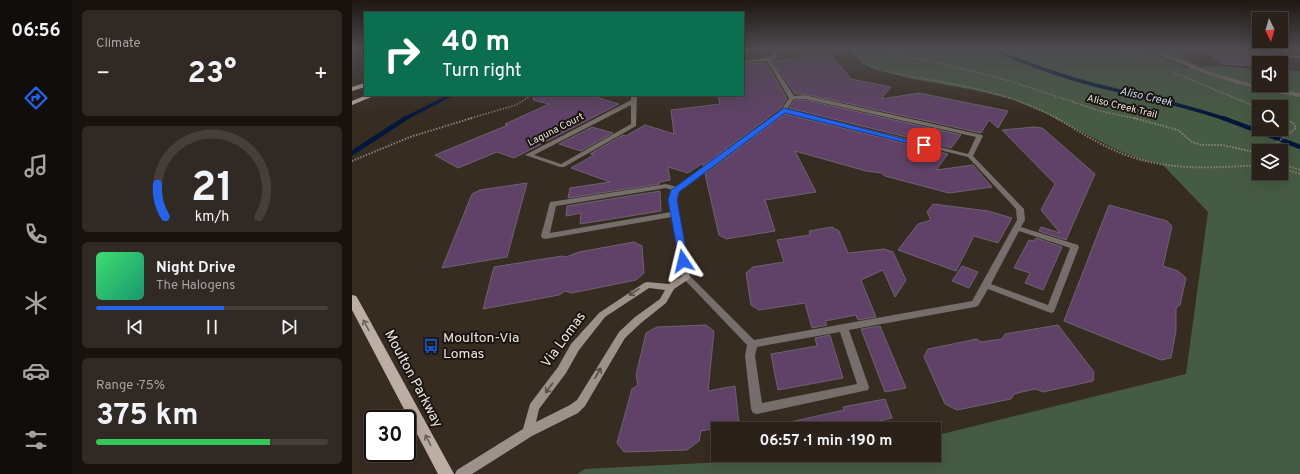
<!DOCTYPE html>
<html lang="en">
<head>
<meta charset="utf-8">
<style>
  :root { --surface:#29211a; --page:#312923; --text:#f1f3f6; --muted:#a5a3a2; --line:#453e39; --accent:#2563eb }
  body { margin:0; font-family:Overpass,sans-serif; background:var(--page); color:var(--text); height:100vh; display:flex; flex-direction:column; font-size:15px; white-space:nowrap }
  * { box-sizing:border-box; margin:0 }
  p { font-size:13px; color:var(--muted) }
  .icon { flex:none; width:22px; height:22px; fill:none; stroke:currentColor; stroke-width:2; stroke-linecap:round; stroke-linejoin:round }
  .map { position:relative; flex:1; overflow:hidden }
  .drawer { display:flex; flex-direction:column; gap:10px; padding:10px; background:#17120e; width:280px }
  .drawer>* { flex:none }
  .guide { position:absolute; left:12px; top:12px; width:380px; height:84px; border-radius:0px; box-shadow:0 4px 16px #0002,0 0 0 1px var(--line); background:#0b6e4f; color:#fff; overflow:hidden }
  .needle { width:26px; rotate:175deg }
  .tools { position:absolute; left:900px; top:12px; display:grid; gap:8px }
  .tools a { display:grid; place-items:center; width:36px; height:36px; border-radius:0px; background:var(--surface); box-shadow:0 4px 16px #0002,0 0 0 1px var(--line); font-size:20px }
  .speed { position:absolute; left:12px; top:410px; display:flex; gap:8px; font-size:20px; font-weight:700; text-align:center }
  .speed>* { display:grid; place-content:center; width:52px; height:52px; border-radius:50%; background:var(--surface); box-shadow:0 4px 16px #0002,0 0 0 1px var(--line); line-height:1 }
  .speed .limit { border:2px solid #111; border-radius:6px; background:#fff; color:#111 }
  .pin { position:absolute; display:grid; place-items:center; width:34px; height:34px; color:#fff; margin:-17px; border-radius:8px; box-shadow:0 2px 6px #0006 }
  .me { position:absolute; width:44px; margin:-22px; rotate:350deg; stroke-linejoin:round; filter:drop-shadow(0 0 3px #0008) }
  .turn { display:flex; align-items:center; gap:14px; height:84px; padding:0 12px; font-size:18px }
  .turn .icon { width:52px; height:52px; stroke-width:2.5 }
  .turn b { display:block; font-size:28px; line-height:34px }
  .big { font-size:30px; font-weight:700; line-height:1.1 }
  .drawer .tile { flex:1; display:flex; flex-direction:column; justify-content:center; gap:6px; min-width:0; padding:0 14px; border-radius:6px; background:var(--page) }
  .drawer .dial { align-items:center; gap:0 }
  .dial svg { height:104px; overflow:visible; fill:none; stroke:var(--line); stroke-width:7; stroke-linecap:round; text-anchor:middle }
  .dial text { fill:var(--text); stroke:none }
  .song { display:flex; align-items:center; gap:12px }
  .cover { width:48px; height:48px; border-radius:6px; background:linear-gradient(135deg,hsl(140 70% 55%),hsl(160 70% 35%)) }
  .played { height:4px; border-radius:2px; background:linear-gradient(90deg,var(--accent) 55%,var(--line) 55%) }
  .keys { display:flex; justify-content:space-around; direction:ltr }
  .heat { display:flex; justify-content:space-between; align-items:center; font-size:22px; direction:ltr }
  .charge { height:6px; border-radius:3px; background:linear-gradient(90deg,#34c759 75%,var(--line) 0) }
  .trip { position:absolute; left:359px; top:422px; width:230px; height:40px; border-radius:0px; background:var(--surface); box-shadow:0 4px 16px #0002,0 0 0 1px var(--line); font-weight:700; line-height:40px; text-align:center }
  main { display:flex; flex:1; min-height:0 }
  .tab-bar { display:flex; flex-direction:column; width:72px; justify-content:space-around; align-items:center; background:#100d0a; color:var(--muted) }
  .tab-bar .icon { width:28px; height:28px }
  .tab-bar .selected { color:var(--accent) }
  .tab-bar b { font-size:18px; color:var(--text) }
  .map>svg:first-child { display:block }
  .green { fill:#465b43; fill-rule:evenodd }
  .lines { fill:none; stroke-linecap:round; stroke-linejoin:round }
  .stream-far1 { stroke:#03173a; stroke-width:3.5 }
  .stream { stroke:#03173a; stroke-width:4.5 }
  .building { fill:#604268; stroke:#6d6370 }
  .path-far1 { stroke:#877e76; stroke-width:1.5; stroke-dasharray:1.5 1.5; stroke-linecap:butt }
  .path { stroke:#877e76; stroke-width:2; stroke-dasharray:1.5 1.5; stroke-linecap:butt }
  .lane { fill:#756e6a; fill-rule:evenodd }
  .street { fill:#756e6a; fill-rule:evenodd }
  .secondary { fill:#9d928b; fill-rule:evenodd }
  .primary { fill:#bcada5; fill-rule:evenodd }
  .oneway { stroke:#564d48 }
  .oneway2 { stroke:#6c615b }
  .route { fill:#2563eb; stroke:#184099 }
  .labels { text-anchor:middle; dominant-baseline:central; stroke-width:4; stroke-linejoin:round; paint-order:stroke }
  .far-street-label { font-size:10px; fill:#ece4de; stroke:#1b1511 }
  .far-water-label { font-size:11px; font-style:italic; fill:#cadbf5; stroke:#1b1511 }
  .near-poi-label { font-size:14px; fill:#ece4de; stroke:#1b1511; text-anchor:start }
  .near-street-label { font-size:14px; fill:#ece4de; stroke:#1b1511 }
</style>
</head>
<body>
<main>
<nav class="tab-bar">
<b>06:56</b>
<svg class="icon selected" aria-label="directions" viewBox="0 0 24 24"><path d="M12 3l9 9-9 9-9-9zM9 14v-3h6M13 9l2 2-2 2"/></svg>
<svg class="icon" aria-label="music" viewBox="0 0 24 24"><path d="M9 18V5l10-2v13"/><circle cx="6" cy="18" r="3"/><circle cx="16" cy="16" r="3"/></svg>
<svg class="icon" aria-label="phone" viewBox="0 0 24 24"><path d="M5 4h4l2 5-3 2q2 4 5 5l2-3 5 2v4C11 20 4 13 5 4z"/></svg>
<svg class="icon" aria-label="climate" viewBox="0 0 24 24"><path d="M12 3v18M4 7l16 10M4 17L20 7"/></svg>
<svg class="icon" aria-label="car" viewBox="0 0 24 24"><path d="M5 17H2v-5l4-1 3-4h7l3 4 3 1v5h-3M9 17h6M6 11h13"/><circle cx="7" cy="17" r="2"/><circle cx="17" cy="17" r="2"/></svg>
<svg class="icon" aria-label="filters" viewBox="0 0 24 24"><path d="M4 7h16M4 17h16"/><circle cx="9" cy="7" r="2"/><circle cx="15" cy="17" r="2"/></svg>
</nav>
<section class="drawer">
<div class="tile"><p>Climate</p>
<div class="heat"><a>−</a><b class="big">23°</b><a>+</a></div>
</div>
<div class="tile dial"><svg viewBox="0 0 100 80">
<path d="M14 69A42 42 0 1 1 86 69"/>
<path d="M14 69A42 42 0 0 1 8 44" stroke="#2563eb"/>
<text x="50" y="56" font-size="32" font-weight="700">21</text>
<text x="50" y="72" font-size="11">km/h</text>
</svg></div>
<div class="tile">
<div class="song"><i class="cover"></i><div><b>Night Drive</b><p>The Halogens</p></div></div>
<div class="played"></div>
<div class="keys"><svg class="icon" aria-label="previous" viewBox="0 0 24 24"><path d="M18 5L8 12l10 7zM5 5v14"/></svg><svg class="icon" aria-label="pause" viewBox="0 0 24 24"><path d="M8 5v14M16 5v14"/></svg><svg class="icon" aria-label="next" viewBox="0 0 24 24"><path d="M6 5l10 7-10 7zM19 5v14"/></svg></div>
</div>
<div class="tile"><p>Range · 75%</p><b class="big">375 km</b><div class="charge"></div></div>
</section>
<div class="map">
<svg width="948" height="474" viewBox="0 0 948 474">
  <rect width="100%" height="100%" fill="#372c22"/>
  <path class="green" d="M497 49H790L834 68H844L803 49H823L833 59 849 67 867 66 907 69V85H929V70L948 71V474H225L233 469 508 455H582V436L834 374 856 212 810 164 791 160 765 150 695 114 660 99 622 90 555 78 515 66ZM907 107H929V129H907ZM907 151H929V173H907Z"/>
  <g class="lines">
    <g class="stream-far1">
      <path d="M639 49C673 63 707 76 743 85 787 96 831 104 873 119"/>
      <path d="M52 119 99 95"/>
    </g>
    <g class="stream">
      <path d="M871 118 948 147"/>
      <path d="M0 153 54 118"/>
    </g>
  </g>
  <g class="building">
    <path d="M444 49H473L476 51 499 79 539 87 529 99 567 93 656 111 646 128 637 120 629 133 453 94H443L421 61 450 57Z"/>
    <path d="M852 49H882L909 57 920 58 927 63H907V66L871 64Z"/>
    <path d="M414 63 435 98 429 108 351 166V163L336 173 316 167 318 180 307 182V184L216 198 218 188 258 182 219 168 242 155 238 154 271 135 274 136 293 125 322 134 319 110 368 104 366 95H391V64Z"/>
    <path d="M182 95H237L267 104 162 158 145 152 106 168 83 155 156 125 153 124 197 104 181 100Z"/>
    <path d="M443 100H453L609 135 599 148 437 108Z"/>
    <path d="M433 114 596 154 584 170 621 165 640 187 597 193 533 176 529 173 514 171 443 151 464 192 413 200 423 231 374 239 367 235 353 174Z"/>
    <path d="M240 127 261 133 229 151 207 144Z"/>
    <path d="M682 127 690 128 695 132 743 174 714 240 687 231 689 227 708 233 689 210 703 184 650 130Z"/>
    <path d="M175 183 155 257 90 268 120 194 128 190Z"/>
    <path d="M308 191 309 211 228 224 229 213 214 216 215 206Z"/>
    <path d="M581 204 636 211 660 218 646 243 622 236 604 271 546 250 566 224 579 220 575 212Z"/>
    <path d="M757 205 815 221 820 226 811 266 826 271 834 278 828 305 824 308V330L819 358 809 360 712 321Z"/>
    <path d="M480 227 487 231 496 253 532 249 541 252 554 280 543 297 531 270 509 280 524 317 506 320 504 315 473 321 475 325 460 328 453 303 407 310 399 305 394 273 401 267 432 262 425 240 458 235 457 231Z"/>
    <path d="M684 238 710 247 691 290 673 283 678 273 662 268 677 240 682 241Z"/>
    <path d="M282 242 290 246 292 273 284 280 220 293 213 291 207 295 131 309 142 267 210 256 214 257 227 252Z"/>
    <path d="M610 266 626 272 617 288 600 281Z"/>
    <path d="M354 325 362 331 356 391 383 386 387 424 349 431 347 441 335 450 272 452 265 443 280 389 286 385 284 375 294 333 305 327Z"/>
    <path d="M706 325 742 372 741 381 691 392 684 389 678 390 662 394 659 399 605 410 593 404 572 357 576 349 625 339 629 342 650 339 653 334Z"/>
    <path d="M528 326 554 388 533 392 509 329Z"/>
    <path d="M478 335 491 378 426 390 419 354 465 346 463 338Z"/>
    <path d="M533 399 540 418 491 429H435L434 423 492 410 491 407Z"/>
  </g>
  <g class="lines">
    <g class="path-far1">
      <path d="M499 49 510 62 527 70C587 83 651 88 706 119"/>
      <path d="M536 49 547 56 580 61 658 81 748 111 786 119"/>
      <path d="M770 49 791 59"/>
      <path d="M818 71 907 108"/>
      <path d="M929 117 934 119"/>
      <path d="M116 119 164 105 180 95"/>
    </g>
    <g class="path">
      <path d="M704 118C727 131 749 146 774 155 817 171 862 168 907 165"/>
      <path d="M782 118 826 130 840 142 849 145H870L907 153"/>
      <path d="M914 151 944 128 941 123 932 118"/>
      <path d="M0 161 58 137 120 118"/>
      <path d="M929 164 948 170"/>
      <path d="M929 168 948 174"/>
    </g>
    <path class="lane" d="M796 49C809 49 839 65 853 70 884 81 916 88 948 93V97C906 90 866 80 827 63 816 59 805 55 796 49Z"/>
    <g class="street">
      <path d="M0 49H3L0 51Z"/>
      <path d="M391 49H398L391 51Z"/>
      <path d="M417 49H421L426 57 419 60 442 96 453 95 630 135 631 136 621 156 672 209 673 220 669 227 726 245 727 247 702 312 699 313 696 312 636 289 626 306 623 307 497 330 517 387 516 390 405 414 401 413 399 409 393 356 395 345 330 277 320 217 193 239 190 238 189 236 198 202 314 184 325 187 430 109 437 98 415 61 391 63V61L421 56ZM442 99H453L624 137 616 154 435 109ZM433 112 616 157 664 209 665 220 620 301 402 340 338 276 325 200 326 192ZM314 188 320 190 317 200 319 212 198 233 204 206ZM667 231 718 248 696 305 639 284ZM488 332 505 384 410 403 403 356 405 347Z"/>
      <path d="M883 49H892L909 54 948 56V58L909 56Z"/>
      <path d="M279 95H285L284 126 212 167H208L173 155 279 100ZM279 105V124L209 164 182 155Z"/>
    </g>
    <path class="secondary" d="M334 274 337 275 338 277 337 279 322 289 314 303 289 323 273 338 233 406 226 413 180 436 120 474H103L105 470 171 429 178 404 206 367 219 344 247 313 292 283 295 282 317 284ZM297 288 313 290 308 299 283 317 267 332 225 400 218 405 184 422 187 409 214 373 227 350 253 317Z"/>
    <g class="primary">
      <path d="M13 83V87L0 91V87Z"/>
      <path d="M15 95H24L0 105V101Z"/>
      <path d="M0 295 4 296 6 299 102 474H86L0 310Z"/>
    </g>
  </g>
  <defs><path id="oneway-shaft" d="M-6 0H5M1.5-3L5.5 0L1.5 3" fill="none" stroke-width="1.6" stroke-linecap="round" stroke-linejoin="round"/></defs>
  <g class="oneway">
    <use href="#oneway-shaft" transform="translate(282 292) rotate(148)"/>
    <use href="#oneway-shaft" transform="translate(246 373) rotate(-60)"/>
    <use href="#oneway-shaft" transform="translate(197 388) rotate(127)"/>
  </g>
  <g class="oneway2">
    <use href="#oneway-shaft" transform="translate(14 325) rotate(-118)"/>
    <use href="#oneway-shaft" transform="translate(76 440) rotate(-118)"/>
  </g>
  <linearGradient id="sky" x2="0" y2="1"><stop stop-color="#1e1813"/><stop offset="0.42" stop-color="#4d4b4f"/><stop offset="1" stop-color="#4d4b4f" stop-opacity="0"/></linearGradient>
  <rect width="948" height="116" fill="url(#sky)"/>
  <path class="route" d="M432 108 575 145 572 147 433 113 327 192 325 200 336 261 331 264H328L316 200 319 190Z"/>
  <defs>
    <symbol id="bus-bare" viewBox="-9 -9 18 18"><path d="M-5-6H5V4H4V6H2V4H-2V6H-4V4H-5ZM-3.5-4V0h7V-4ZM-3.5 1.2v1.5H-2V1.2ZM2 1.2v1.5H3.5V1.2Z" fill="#1a4fb4" stroke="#1b1511" stroke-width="2.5" paint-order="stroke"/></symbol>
  </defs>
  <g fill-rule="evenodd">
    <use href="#bus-bare" x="68" y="335" width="22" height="22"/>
  </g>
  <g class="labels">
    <g class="far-street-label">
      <text transform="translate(770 107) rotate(14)">Aliso Creek Trail</text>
      <text transform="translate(204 130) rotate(-27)">Laguna Court</text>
    </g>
    <g class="far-water-label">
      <text transform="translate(794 97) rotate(13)">Aliso Creek</text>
    </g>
    <g class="near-poi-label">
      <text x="91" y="338">Moulton-Via<tspan x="91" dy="16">Lomas</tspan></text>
    </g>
    <g class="near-street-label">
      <text transform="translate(212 340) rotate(-54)">Via Lomas</text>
      <text transform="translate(61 379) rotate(62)">Moulton Parkway</text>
    </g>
  </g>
</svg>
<div class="tools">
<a><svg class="needle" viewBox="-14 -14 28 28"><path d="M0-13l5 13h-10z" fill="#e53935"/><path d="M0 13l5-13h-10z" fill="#a5a3a2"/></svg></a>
<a><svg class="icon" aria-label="sound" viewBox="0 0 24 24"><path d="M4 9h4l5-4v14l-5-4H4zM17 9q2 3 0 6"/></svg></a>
<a><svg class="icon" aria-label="search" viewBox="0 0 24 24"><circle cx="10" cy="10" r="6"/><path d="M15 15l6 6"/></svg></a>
<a><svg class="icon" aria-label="layers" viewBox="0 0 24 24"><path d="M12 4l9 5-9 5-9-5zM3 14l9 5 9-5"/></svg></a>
</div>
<div class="speed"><div class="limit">30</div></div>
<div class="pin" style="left:572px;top:145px;background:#d93025"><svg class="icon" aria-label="arrive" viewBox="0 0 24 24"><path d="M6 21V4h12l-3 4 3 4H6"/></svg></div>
<svg class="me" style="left:331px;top:261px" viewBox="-20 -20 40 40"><path d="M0-17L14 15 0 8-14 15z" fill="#2563eb" stroke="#fff" stroke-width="4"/></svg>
<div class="trip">06:57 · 1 min · 190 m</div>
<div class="guide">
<div class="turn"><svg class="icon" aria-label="right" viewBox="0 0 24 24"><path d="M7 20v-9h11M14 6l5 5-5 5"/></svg><div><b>40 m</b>Turn right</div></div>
</div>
</div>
</main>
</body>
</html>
